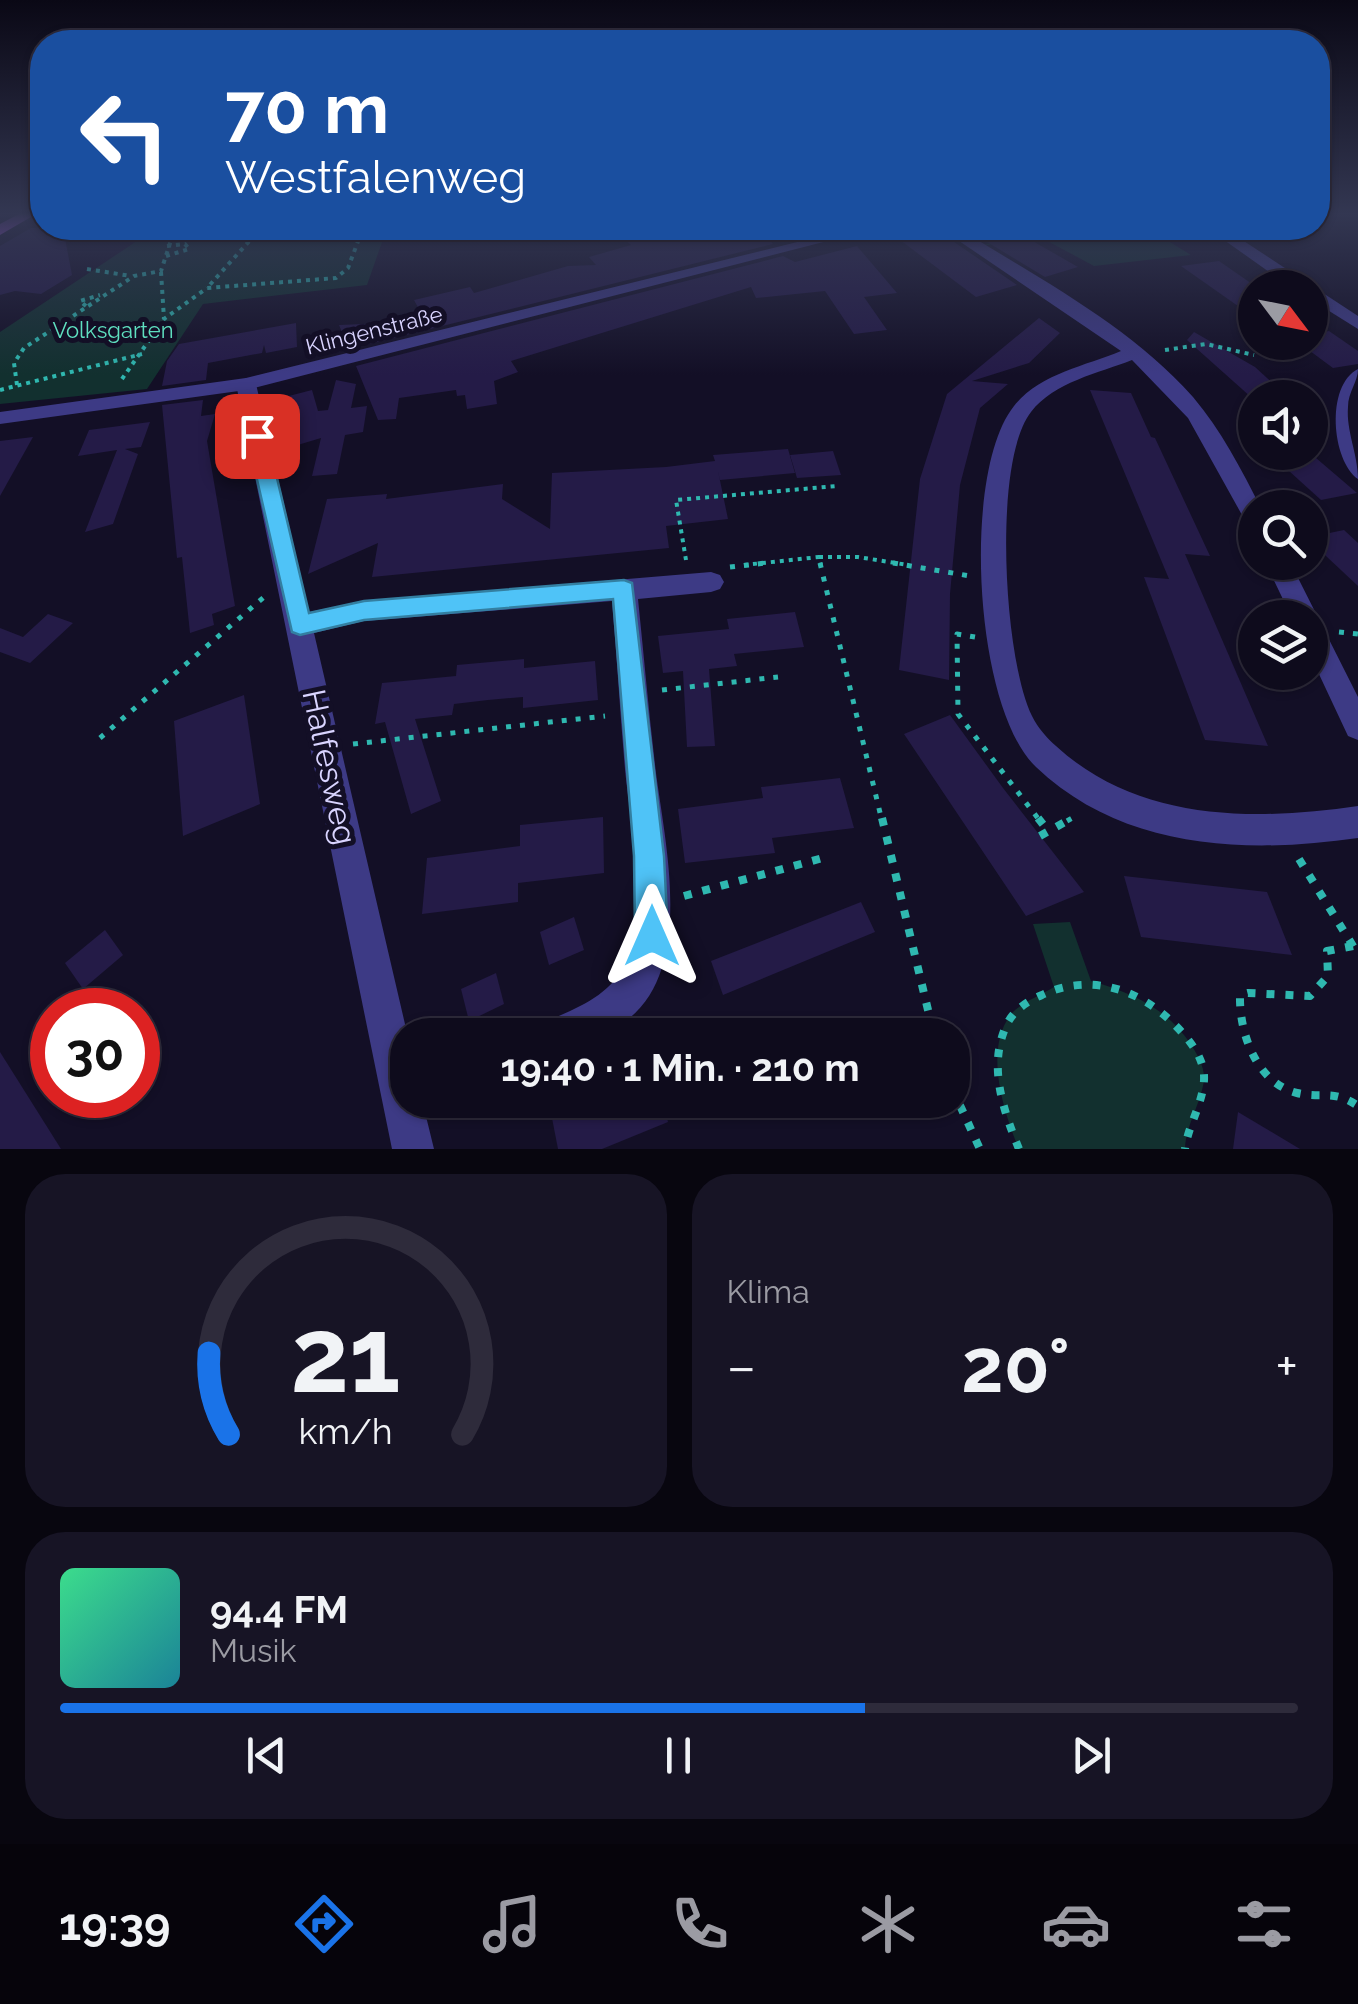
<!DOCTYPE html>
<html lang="de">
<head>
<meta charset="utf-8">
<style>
  :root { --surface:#0e0b1c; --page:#171425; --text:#f1f3f6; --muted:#9b9ba3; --line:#2e2b3b; --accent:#1a73e8 }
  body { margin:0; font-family:Raleway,sans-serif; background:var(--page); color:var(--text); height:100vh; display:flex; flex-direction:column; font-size:38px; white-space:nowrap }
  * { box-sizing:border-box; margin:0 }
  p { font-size:32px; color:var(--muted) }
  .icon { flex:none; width:55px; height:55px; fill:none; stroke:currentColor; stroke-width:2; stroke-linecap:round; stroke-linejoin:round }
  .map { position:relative; height:1149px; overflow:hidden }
  .side { display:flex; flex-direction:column; gap:25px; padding:25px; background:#08060f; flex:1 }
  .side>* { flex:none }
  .banner { position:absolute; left:30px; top:30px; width:1300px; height:210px; border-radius:40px; box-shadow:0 2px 8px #0004,0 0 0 2px var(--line); background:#1a4fa0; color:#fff; overflow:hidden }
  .needle { width:65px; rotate:122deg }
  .controls { position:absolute; left:1238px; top:270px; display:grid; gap:20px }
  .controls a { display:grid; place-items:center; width:90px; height:90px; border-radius:50%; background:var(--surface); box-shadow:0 2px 8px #0004,0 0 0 2px var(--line); font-size:50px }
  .speed { position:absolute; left:30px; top:988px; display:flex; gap:20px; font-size:50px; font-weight:700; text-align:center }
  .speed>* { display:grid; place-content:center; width:130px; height:130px; border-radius:50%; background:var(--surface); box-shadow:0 2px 8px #0004,0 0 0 2px var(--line); line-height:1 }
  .speed .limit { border:15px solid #d22; background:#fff; color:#111 }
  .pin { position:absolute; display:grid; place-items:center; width:85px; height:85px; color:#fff; margin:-42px; border-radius:20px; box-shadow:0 5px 15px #0006 }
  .me { position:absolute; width:110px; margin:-55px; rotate:0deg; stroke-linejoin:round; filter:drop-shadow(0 0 8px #0008) }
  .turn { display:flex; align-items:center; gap:35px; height:210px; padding:0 30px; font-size:45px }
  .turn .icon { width:130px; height:130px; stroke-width:2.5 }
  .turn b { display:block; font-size:70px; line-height:85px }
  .big { font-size:75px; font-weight:700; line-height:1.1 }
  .side .widget { flex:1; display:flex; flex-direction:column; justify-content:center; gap:15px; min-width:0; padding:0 35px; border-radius:40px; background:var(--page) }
  .side .dial { align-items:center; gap:0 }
  .dial svg { height:260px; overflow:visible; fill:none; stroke:var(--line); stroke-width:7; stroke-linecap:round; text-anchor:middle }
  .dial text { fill:var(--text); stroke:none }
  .song { display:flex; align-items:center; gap:30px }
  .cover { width:120px; height:120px; border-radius:15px; background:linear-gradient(135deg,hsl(150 70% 55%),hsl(190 70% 35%)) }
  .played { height:10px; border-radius:5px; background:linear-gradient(90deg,var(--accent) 65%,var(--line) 65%) }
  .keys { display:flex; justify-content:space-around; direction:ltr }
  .heat { display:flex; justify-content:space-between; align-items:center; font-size:55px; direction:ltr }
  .side .tiles { flex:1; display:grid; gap:25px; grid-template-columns:1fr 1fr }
  .widget:last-child { grid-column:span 2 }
  .trip { position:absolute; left:390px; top:1018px; width:580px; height:100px; border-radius:40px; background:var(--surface); box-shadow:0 2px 8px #0004,0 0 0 2px var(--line); font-weight:700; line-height:100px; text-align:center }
  .menu { display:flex; height:160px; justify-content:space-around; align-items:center; background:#06040b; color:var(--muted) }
  .menu .icon { width:70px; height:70px }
  .menu .selected { color:var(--accent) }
  .menu b { font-size:45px; color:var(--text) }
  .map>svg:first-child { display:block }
  .green { fill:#12302f }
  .building { fill:#241b47 }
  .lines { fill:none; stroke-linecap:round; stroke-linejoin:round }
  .path-far2 { stroke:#2fb8b0; stroke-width:4; stroke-dasharray:4 5; stroke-linecap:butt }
  .path-far1 { stroke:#2fb8b0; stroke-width:5; stroke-dasharray:5 9; stroke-linecap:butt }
  .path { stroke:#2fb8b0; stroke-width:8; stroke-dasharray:8 11; stroke-linecap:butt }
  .service { fill:#3d3a85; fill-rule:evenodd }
  .minor { fill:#3d3a85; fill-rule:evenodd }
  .tertiary { fill:#3d3a85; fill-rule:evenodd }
  .primary { fill:#c25bff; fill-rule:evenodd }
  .route { fill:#4fc3f7; stroke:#337fa1; stroke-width:2.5 }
  .labels { text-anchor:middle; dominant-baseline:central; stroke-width:10; stroke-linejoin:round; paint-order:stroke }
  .far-park-label { font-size:22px; fill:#5fe0c0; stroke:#130f26 }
  .far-street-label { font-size:22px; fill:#d9d4ff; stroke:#130f26 }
  .near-street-label { font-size:32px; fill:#d9d4ff; stroke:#130f26 }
</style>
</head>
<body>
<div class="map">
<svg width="1358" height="1149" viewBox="0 0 1358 1149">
  <rect width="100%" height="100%" fill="#130f26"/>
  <g class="green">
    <path d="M148 228H387L367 285 203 304 147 389 0 404V332L140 239 135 237Z"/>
    <path d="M1039 228H1147L1191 255 1094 266 1038 236 977 247Z"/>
    <path d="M1070 922 1091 981C1132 993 1165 1007 1190 1043 1197 1054 1205 1067 1204 1080 1201 1104 1186 1124 1185 1149H1019C1004 1113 982 1047 1013 1012 1023 1002 1041 995 1054 987L1033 924Z"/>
  </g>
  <g class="building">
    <path d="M31 228H63L72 275 41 294 15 291 0 295V246Z"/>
    <path d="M646 228H759L773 244 349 349 339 325 388 323 422 315 414 300 470 287 474 293 568 266 596 265 589 257 631 245 624 239Z"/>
    <path d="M937 228 938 231 1017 285 976 297 896 237Z"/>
    <path d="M964 228H1010L1078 267 1045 277Z"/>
    <path d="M857 246 897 293 864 297 887 330 854 334 825 291 756 298 751 287 511 361 518 372 494 381 497 404 467 409 465 395 457 396 456 390 399 398 396 419 378 420 356 366 783 256 795 262Z"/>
    <path d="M1219 261 1255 286V318L1181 266Z"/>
    <path d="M1039 318 1060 333 1029 363 972 381 1008 384 980 408 960 485 950 594 949 680 899 670 920 479 947 394Z"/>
    <path d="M296 323 297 347 266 353 264 345 262 353 208 363 206 380 162 386 167 361 179 344Z"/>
    <path d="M1329 331 1358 351V364L1333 368 1310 351V334Z"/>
    <path d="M1194 332 1255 367 1289 398H1252L1187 340Z"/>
    <path d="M336 380 356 384 351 408 367 406 363 432 345 435 337 474 312 476 321 438 291 447 281 407 287 405 285 397 312 390 318 411 328 410Z"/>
    <path d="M1090 390 1131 393 1151 437 1155 438 1210 556 1185 554 1268 746 1205 740 1144 577 1169 579Z"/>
    <path d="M203 400 201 416 215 414 207 441 235 606 212 614 214 625 190 633 182 557 177 558 162 405Z"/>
    <path d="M150 422 141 447 125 449 138 454 113 524 85 532 117 450 78 456 89 430Z"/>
    <path d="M33 437 0 496V441Z"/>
    <path d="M788 449 795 473 720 480 718 471 728 519 666 526 669 548 372 577 378 543 308 574 327 499 387 494 386 499 503 484 502 499 550 529 552 473 666 467 715 461 713 455Z"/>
    <path d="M833 451 841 475 797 478 790 455Z"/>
    <path d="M1268 452H1309L1357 493 1321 500Z"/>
    <path d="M1344 530 1358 543V586L1310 541V537Z"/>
    <path d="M795 612 804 647 734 654 737 666 709 669 715 746 687 747 683 671 663 673 658 636 729 629 727 619Z"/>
    <path d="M48 614 73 623 30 663 0 652V628L23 637Z"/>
    <path d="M524 659V668L595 661 598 700 523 708V697L488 700 454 704 452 715 415 719 441 801 411 814 385 722 375 724 382 683 456 676 457 665Z"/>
    <path d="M244 695 260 804 183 836 174 721Z"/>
    <path d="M950 715 1003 788 1084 892 1026 916 904 734Z"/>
    <path d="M840 778 854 828 772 838 775 853 685 863 678 809 763 798 761 787Z"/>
    <path d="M603 817 604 873 518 883V902L422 914 427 858 520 846V825Z"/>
    <path d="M1124 876 1267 892 1292 955 1141 937Z"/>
    <path d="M861 902 875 932 723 995 711 961Z"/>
    <path d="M574 917 584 950 549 965 540 932Z"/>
    <path d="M105 930 123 955 83 989 65 963Z"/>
    <path d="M496 973 504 1004 469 1021 461 989Z"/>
    <path d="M0 1052 61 1149H0Z"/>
    <path d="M598 1100H662L668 1122 602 1149H558L552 1118Z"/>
    <path d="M1238 1112 1300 1149H1233Z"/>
  </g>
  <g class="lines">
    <g class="path-far2">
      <path d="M261 228 207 288 336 278 348 268 363 228"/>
      <path d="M1006 239 1052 228"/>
      <path d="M167 246 185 244 189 249"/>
      <path d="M166 256 189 249"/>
      <path d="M87 269 131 276"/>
      <path d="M161 272 164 319"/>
      <path d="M86 306 80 301 100 295"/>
      <path d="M1165 350 1206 344 1254 355"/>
      <path d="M122 379 164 319 207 288"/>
      <path d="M17 385 14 363 24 348 134 276 161 271 175 228"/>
      <path d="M0 390 142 354"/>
      <path d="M819 557H858L908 565"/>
      <path d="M686 560 676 500 837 486"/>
      <path d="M744 565 819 557 821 565"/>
    </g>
    <g class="path-far1">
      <path d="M820 563 882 821"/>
      <path d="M893 563 970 576"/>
      <path d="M730 567 766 563"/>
      <path d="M1339 632 1358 634"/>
      <path d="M975 637 957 634 958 714 1040 821"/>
      <path d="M662 690 778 677"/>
      <path d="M100 738 264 597"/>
      <path d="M353 744 605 716"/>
      <path d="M1067 821 1079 814"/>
    </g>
    <g class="path">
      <path d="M882 818 934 1035"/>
      <path d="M1038 818 1049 832"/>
      <path d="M1040 836 1072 818"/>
      <path d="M1299 859 1358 954"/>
      <path d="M684 896 830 856"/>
      <path d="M1353 946 1327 951 1328 976 1310 996 1248 993 1240 995C1239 1032 1256 1083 1297 1093 1323 1099 1333 1089 1358 1106"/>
      <path d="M952 1088 980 1149"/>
      <path d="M1019 1149C1004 1112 989 1070 1004 1031 1010 1013 1025 1002 1042 995 1089 973 1138 988 1174 1024 1186 1036 1199 1051 1203 1068 1209 1094 1188 1123 1185 1149"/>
    </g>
    <path class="service" d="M1358 369C1358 382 1348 392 1348 407 1346 431 1358 454 1358 479 1332 461 1325 386 1358 369Z"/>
    <g class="minor">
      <path d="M940 228H958C1038 278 1129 325 1193 397 1221 430 1241 469 1261 508H1255V526L1247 524 1188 418 1132 360C1099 373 1054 382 1031 412 992 462 1004 660 1032 716 1038 728 1047 738 1056 746 1139 822 1254 821 1358 806V838C1247 854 1123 850 1036 767 974 709 961 472 1014 406 1039 374 1085 366 1121 351Z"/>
      <path d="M1207 228H1224L1358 316V329L1310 299V288H1292Z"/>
      <path d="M246 378 256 384 309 612 364 601 711 572 720 575 724 582 720 589 711 592 638 599C644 657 649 715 656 773 666 851 700 990 607 1032 589 1041 559 1035 539 1035L545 1022C575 1009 608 997 624 966 652 914 630 825 625 769 620 713 617 657 612 601L364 621 314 633 408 1037V1100H422L434 1149H392L236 384Z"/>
      <path d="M1265 562H1290L1358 697V740L1348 736 1310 655V618H1292Z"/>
    </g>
    <path class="tertiary" d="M854 228H878L246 390 0 424V412L246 378Z"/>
    <path class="primary" d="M19 214H36L0 235V224Z"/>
  </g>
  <linearGradient id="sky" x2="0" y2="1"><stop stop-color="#0a0815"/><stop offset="0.57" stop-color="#333752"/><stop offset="1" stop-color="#333752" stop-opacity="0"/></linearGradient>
  <rect width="1358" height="375" fill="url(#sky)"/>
  <path class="route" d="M257 429 267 436 309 613 364 601 624 580 632 583 664 856 668 936 663 947 652 952 640 947 635 936 634 856 613 599 364 620 300 635 292 632 247 436Z"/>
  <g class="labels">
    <g class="far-park-label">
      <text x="113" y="330">Volksgarten</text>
    </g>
    <g class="far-street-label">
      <text transform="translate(374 330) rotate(-14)">Klingenstraße</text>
    </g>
    <g class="near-street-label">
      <text transform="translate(330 767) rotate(78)">Halfesweg</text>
    </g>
  </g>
</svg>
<div class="controls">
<a><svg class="needle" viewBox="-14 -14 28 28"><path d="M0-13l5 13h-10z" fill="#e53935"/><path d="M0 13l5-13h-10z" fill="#9b9ba3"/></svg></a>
<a><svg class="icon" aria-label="sound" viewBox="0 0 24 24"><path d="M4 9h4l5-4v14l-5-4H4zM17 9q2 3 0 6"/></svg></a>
<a><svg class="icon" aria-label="search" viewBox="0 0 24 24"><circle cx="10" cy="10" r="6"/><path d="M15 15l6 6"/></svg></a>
<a><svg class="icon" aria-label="layers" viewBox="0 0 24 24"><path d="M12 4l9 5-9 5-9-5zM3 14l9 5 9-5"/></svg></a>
</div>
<div class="speed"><div class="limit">30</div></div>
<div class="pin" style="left:257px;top:436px;background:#d93025"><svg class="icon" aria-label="arrive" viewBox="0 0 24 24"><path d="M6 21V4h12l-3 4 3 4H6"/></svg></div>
<svg class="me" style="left:652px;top:936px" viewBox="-20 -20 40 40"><path d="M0-17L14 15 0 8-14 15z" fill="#4fc3f7" stroke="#fff" stroke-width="4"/></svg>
<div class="trip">19:40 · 1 Min. · 210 m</div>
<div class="banner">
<div class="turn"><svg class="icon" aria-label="left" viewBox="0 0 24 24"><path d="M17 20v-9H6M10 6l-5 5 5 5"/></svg><div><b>70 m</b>Westfalenweg</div></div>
</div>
</div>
<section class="side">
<div class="tiles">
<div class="widget dial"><svg viewBox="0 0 100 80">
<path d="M14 69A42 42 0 1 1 86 69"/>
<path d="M14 69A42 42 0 0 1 8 44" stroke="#1a73e8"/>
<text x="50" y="56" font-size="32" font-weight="700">21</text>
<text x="50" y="72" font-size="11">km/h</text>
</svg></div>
<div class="widget"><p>Klima</p>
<div class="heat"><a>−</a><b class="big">20°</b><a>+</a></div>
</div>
<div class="widget">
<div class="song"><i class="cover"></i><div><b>94.4 FM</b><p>Musik</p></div></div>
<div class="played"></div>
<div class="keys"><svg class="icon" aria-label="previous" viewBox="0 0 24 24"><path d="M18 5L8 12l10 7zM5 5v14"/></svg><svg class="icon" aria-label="pause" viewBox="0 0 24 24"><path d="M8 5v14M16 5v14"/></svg><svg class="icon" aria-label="next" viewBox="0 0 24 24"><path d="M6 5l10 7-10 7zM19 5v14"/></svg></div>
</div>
</div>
</section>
<nav class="menu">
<b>19:39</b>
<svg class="icon selected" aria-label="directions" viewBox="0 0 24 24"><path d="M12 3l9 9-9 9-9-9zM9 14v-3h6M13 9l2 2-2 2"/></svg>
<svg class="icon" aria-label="music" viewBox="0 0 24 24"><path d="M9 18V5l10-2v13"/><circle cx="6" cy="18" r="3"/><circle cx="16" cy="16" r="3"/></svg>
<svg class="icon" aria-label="phone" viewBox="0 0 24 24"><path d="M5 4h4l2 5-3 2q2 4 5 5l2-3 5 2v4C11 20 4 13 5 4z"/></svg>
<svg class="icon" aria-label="climate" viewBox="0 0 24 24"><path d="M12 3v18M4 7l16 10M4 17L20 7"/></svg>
<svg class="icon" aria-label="car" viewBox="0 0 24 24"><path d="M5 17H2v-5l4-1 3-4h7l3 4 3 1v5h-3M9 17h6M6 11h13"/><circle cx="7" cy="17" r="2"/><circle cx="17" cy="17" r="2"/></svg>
<svg class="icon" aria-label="filters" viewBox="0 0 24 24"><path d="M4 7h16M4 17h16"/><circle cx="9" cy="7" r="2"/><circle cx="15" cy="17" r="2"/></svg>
</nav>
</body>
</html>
